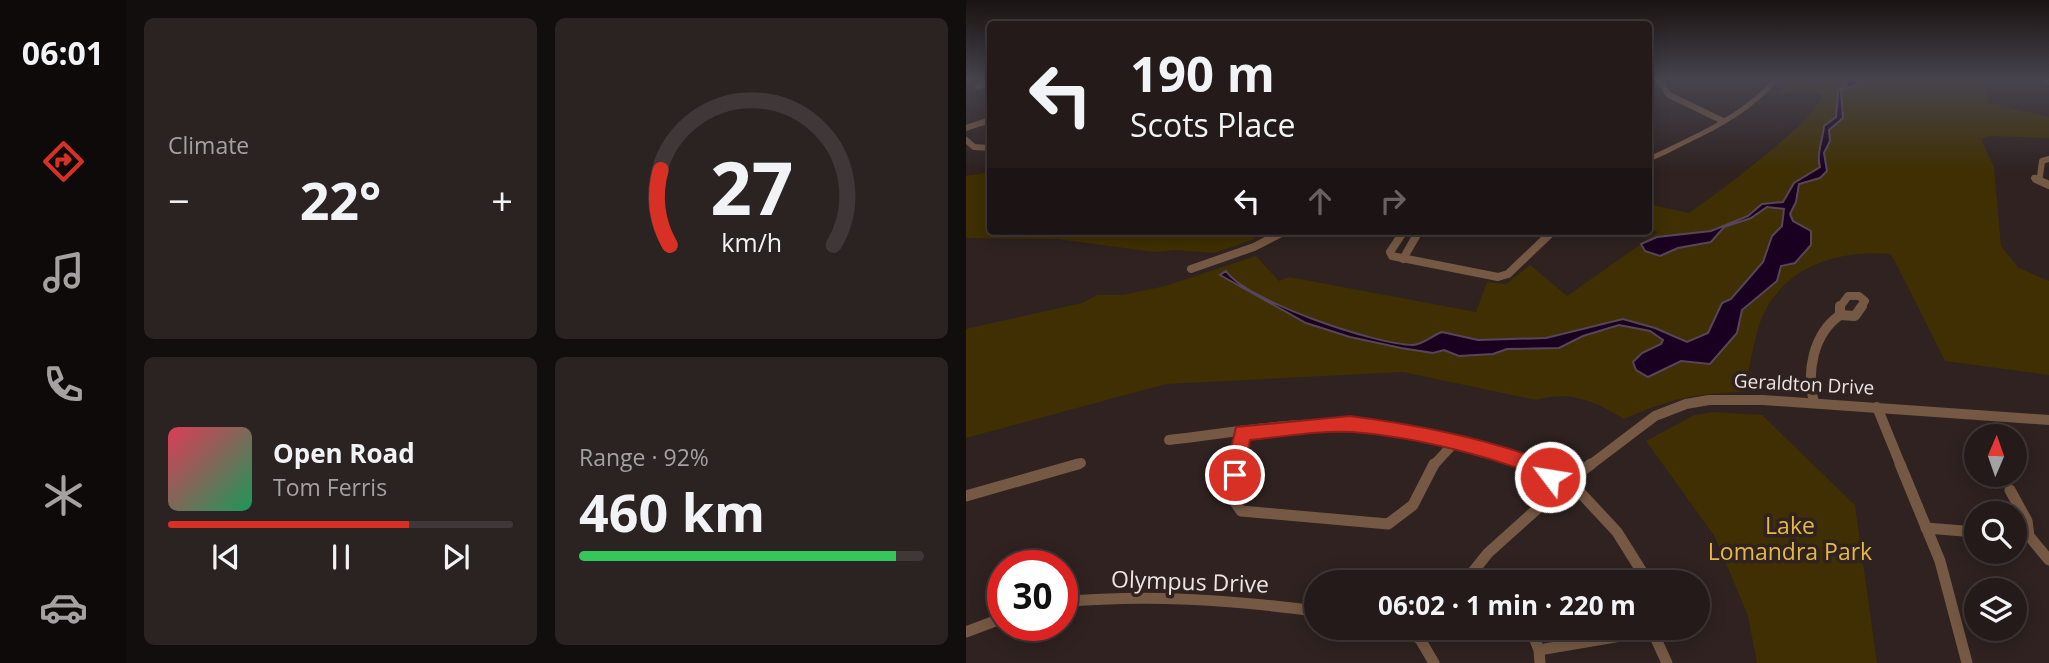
<!DOCTYPE html>
<html lang="en">
<head>
<meta charset="utf-8">
<style>
  :root { --surface:#231a19; --page:#2b2322; --text:#f1f3f6; --muted:#a3a1a2; --line:#403838; --accent:#d93025 }
  body { margin:0; font-family:"Open Sans",sans-serif; background:var(--page); color:var(--text); height:100vh; display:flex; flex-direction:column; font-size:26px; white-space:nowrap }
  * { box-sizing:border-box; margin:0 }
  p { font-size:23px; color:var(--muted) }
  .icon { flex:none; width:38px; height:38px; fill:none; stroke:currentColor; stroke-width:2; stroke-linecap:round; stroke-linejoin:round }
  .map { position:relative; flex:1; overflow:hidden }
  .panel { display:flex; flex-direction:column; gap:18px; padding:18px; background:#130e0e; width:840px }
  .panel>* { flex:none }
  .top-card { position:absolute; left:21px; top:21px; width:665px; height:214px; border-radius:7px; box-shadow:0 4px 18px #0003,0 0 0 2px var(--line); background:#231a19; color:var(--text); overflow:hidden }
  .needle { width:46px; rotate:2deg }
  .fabs { position:absolute; left:998px; top:424px; display:grid; gap:14px }
  .fabs a { display:grid; place-items:center; width:63px; height:63px; border-radius:50%; background:var(--surface); box-shadow:0 4px 18px #0003,0 0 0 2px var(--line); font-size:35px }
  .speed { position:absolute; left:21px; top:550px; display:flex; gap:14px; font-size:35px; font-weight:700; text-align:center }
  .speed>* { display:grid; place-content:center; width:91px; height:91px; border-radius:50%; background:var(--surface); box-shadow:0 4px 18px #0003,0 0 0 2px var(--line); line-height:1 }
  .speed .limit { border:10px solid #d22; background:#fff; color:#111 }
  .pin { position:absolute; display:grid; place-items:center; width:60px; height:60px; color:#fff; margin:-30px; border:4px solid #fff; border-radius:50%; box-shadow:0 2px 7px #0007 }
  .me { position:absolute; width:77px; margin:-38px; rotate:301deg; stroke-linejoin:round; filter:drop-shadow(0 0 5px #0008) }
  .turn { display:flex; align-items:center; gap:24px; height:147px; padding:0 28px; font-size:32px }
  .turn .icon { width:91px; height:91px; stroke-width:2.5 }
  .turn b { display:block; font-size:49px; line-height:60px }
  .lanes { display:flex; align-items:center; height:66px; padding:0 28px; background:#0003; justify-content:center; gap:35px; direction:ltr }
  .lanes .off { opacity:.35 }
  .big { font-size:52px; font-weight:700; line-height:1.1 }
  .panel .tile { flex:1; display:flex; flex-direction:column; justify-content:center; gap:10px; min-width:0; padding:0 24px; border-radius:10px; background:var(--page) }
  .panel .dial { align-items:center; gap:0 }
  .dial svg { height:182px; overflow:visible; fill:none; stroke:var(--line); stroke-width:7; stroke-linecap:round; text-anchor:middle }
  .dial text { fill:var(--text); stroke:none }
  .song { display:flex; align-items:center; gap:21px }
  .cover { width:84px; height:84px; border-radius:10px; background:linear-gradient(135deg,hsl(350 70% 55%),hsl(150 70% 35%)) }
  .played { height:7px; border-radius:4px; background:linear-gradient(90deg,var(--accent) 70%,var(--line) 70%) }
  .keys { display:flex; justify-content:space-around; direction:ltr }
  .heat { display:flex; justify-content:space-between; align-items:center; font-size:38px; direction:ltr }
  .charge { height:10px; border-radius:5px; background:linear-gradient(90deg,#34c759 92%,var(--line) 0) }
  .panel .tiles { flex:1; display:grid; gap:18px; grid-template-columns:repeat(2,1fr) }
  .trip { position:absolute; left:338px; top:570px; width:406px; height:70px; border-radius:35px; background:var(--surface); box-shadow:0 4px 18px #0003,0 0 0 2px var(--line); font-weight:700; line-height:70px; text-align:center }
  main { display:flex; flex:1; min-height:0 }
  .menu { display:flex; flex-direction:column; width:126px; justify-content:space-around; align-items:center; background:#0e0a0a; color:var(--muted) }
  .menu .icon { width:49px; height:49px }
  .menu .on { color:var(--accent) }
  .menu b { font-size:32px; color:var(--text) }
  .map>svg:first-child { display:block }
  .green { fill:#3f2f02 }
  .water { fill:#190021; stroke:#58445b; stroke-width:2 }
  .lines { fill:none; stroke-linecap:round; stroke-linejoin:round }
  .minor-far3 { stroke:#765944; stroke-width:6 }
  .minor-far2 { stroke:#765944; stroke-width:8 }
  .minor-far1 { stroke:#765944; stroke-width:10 }
  .minor { stroke:#765944; stroke-width:11 }
  .tertiary { fill:#765944; fill-rule:evenodd }
  .route { fill:#d93025; stroke:#8d1f18; stroke-width:2 }
  .labels { text-anchor:middle; dominant-baseline:central; stroke-width:7; stroke-linejoin:round; paint-order:stroke }
  .street-label { font-size:19px; fill:#ece3e2; stroke:#2f2221 }
  .near-park-label { font-size:23px; fill:#e4b842; stroke:#2f2221 }
  .near-street-label { font-size:23px; fill:#ece3e2; stroke:#2f2221 }
</style>
</head>
<body>
<main>
<nav class="menu">
<b>06:01</b>
<svg class="icon on" aria-label="directions" viewBox="0 0 24 24"><path d="M12 3l9 9-9 9-9-9zM9 14v-3h6M13 9l2 2-2 2"/></svg>
<svg class="icon" aria-label="music" viewBox="0 0 24 24"><path d="M9 18V5l10-2v13"/><circle cx="6" cy="18" r="3"/><circle cx="16" cy="16" r="3"/></svg>
<svg class="icon" aria-label="phone" viewBox="0 0 24 24"><path d="M5 4h4l2 5-3 2q2 4 5 5l2-3 5 2v4C11 20 4 13 5 4z"/></svg>
<svg class="icon" aria-label="climate" viewBox="0 0 24 24"><path d="M12 3v18M4 7l16 10M4 17L20 7"/></svg>
<svg class="icon" aria-label="car" viewBox="0 0 24 24"><path d="M5 17H2v-5l4-1 3-4h7l3 4 3 1v5h-3M9 17h6M6 11h13"/><circle cx="7" cy="17" r="2"/><circle cx="17" cy="17" r="2"/></svg>
</nav>
<section class="panel">
<div class="tiles">
<div class="tile"><p>Climate</p>
<div class="heat"><a>−</a><b class="big">22°</b><a>+</a></div>
</div>
<div class="tile dial"><svg viewBox="0 0 100 80">
<path d="M14 69A42 42 0 1 1 86 69"/>
<path d="M14 69A42 42 0 0 1 10 36" stroke="#d93025"/>
<text x="50" y="56" font-size="32" font-weight="700">27</text>
<text x="50" y="72" font-size="11">km/h</text>
</svg></div>
<div class="tile">
<div class="song"><i class="cover"></i><div><b>Open Road</b><p>Tom Ferris</p></div></div>
<div class="played"></div>
<div class="keys"><svg class="icon" aria-label="previous" viewBox="0 0 24 24"><path d="M18 5L8 12l10 7zM5 5v14"/></svg><svg class="icon" aria-label="pause" viewBox="0 0 24 24"><path d="M8 5v14M16 5v14"/></svg><svg class="icon" aria-label="next" viewBox="0 0 24 24"><path d="M6 5l10 7-10 7zM19 5v14"/></svg></div>
</div>
<div class="tile"><p>Range · 92%</p><b class="big">460 km</b><div class="charge"></div></div>
</div>
</section>
<div class="map">
<svg width="1083" height="663" viewBox="0 0 1083 663">
  <rect width="100%" height="100%" fill="#2f2221"/>
  <g class="green">
    <path d="M823 79H1019L1018 87 1024 103 1083 117V138L1024 136 1015 139 1028 167 1035 246 1053 268 1083 281V375L979 361 925 254C876 250 826 263 800 309 789 328 784 369 778 392 729 393 703 399 658 419 628 401 605 390 570 400L437 372 200 384 0 438V329L116 303 131 295H157L199 286 290 256 313 281 323 277 510 312 521 282 540 284 564 265 601 296 692 232 683 228V204L723 213C753 192 845 125 857 95L840 90 813 95Z"/>
    <path d="M24 172V231H280L289 239 248 253 209 250 188 252 92 239 0 238V176Z"/>
    <path d="M748 412 796 415 889 505 911 663H791L782 616 749 537 680 441 728 415Z"/>
  </g>
  <path class="water" d="M876 79 895 80 889 86 875 90 877 118 863 130 864 141 858 153 861 171 854 178 833 184 830 202 824 214 827 221 845 231V245L829 263 815 266 811 281 776 310 771 333 744 364 715 361 682 377 670 370 667 362 676 353 695 344 697 340 684 331 653 325 617 336 593 348 541 349 527 354 493 356 478 350 467 353 435 348 384 337 340 323 254 275 260 271C280 301 411 345 447 345 456 345 467 335 476 332L512 340 580 338 657 319 689 328 721 342 742 333 756 303 765 299 797 262 806 236 816 226 818 209 801 207 785 218 758 227 745 242 712 248 694 256 679 251 675 244 691 237 745 231 782 216 796 204 817 202 828 183 854 167C850 153 857 140 858 126L870 117 872 91 881 85Z"/>
  <g class="lines">
    <g class="minor-far3">
      <path d="M692 79 703 95 757 121"/>
      <path d="M1080 79 1083 82"/>
      <path d="M12 87 24 81"/>
      <path d="M0 128 24 120"/>
      <path d="M0 140 8 147 24 148"/>
      <path d="M1074 176 1076 161 1083 159"/>
      <path d="M1068 178 1074 181"/>
    </g>
    <g class="minor-far2">
      <path d="M1070 179 1083 185"/>
      <path d="M438 231 424 252 426 256 532 277 542 274 587 231"/>
      <path d="M437 259 453 231"/>
      <path d="M225 269 288 247 319 231"/>
      <path d="M874 307 882 296H893L899 301 895 307"/>
    </g>
    <g class="minor-far1">
      <path d="M874 315 889 316 896 306"/>
      <path d="M874 315V306"/>
      <path d="M848 403C840 372 847 334 874 315"/>
      <path d="M911 407 935 466"/>
      <path d="M203 440C263 433 324 422 385 424 446 426 511 443 568 466"/>
      <path d="M106 466 115 463"/>
      <path d="M270 466 276 432"/>
      <path d="M467 466 488 443"/>
      <path d="M623 466 689 416 720 404 743 400H797L1083 420"/>
    </g>
    <g class="minor">
      <path d="M271 464 265 496 275 511 422 524 447 505 468 464"/>
      <path d="M564 464 585 473"/>
      <path d="M934 464 974 561 1001 663"/>
      <circle cx="599" cy="479" r="15"/>
      <path d="M613 473 625 464"/>
      <path d="M611 489 651 532 683 583"/>
      <path d="M1044 490 1061 521 1063 536 1083 560"/>
      <path d="M0 496 112 464"/>
      <path d="M960 528 1010 532"/>
      <path d="M1048 535 1063 536"/>
      <path d="M498 583 522 553 591 491"/>
      <path d="M96 602C181 594 265 600 350 611"/>
      <path d="M435 628 454 639 468 663"/>
      <path d="M564 628 573 650 574 663"/>
      <path d="M685 628 701 663"/>
      <path d="M0 632 37 618"/>
      <path d="M454 639 463 628"/>
      <path d="M573 650 684 631"/>
    </g>
    <path class="tertiary" d="M807 79H813C788 110 754 128 718 145 706 151 695 157 682 162V157C727 135 773 117 807 79Z"/>
  </g>
  <linearGradient id="sky" x2="0" y2="1"><stop stop-color="#1a1312"/><stop offset="0.46" stop-color="#47444e"/><stop offset="1" stop-color="#47444e" stop-opacity="0"/></linearGradient>
  <rect width="1083" height="172" fill="url(#sky)"/>
  <path class="route" d="M384 416C454 425 526 439 592 466L594 473 591 483 584 485 577 483 574 477C523 455 442 436 386 432 353 430 317 437 284 440L276 481 269 483 262 481 259 475 270 427Z"/>
  <g class="labels">
    <g class="street-label">
      <text transform="translate(838 384) rotate(3)">Geraldton Drive</text>
    </g>
    <g class="near-park-label">
      <text x="824" y="525">Lake<tspan x="824" dy="26">Lomandra Park</tspan></text>
    </g>
    <g class="near-street-label">
      <text transform="translate(224 581) rotate(2)">Olympus Drive</text>
    </g>
  </g>
</svg>
<div class="fabs">
<a><svg class="needle" viewBox="-14 -14 28 28"><path d="M0-13l5 13h-10z" fill="#e53935"/><path d="M0 13l5-13h-10z" fill="#a3a1a2"/></svg></a>
<a><svg class="icon" aria-label="search" viewBox="0 0 24 24"><circle cx="10" cy="10" r="6"/><path d="M15 15l6 6"/></svg></a>
<a><svg class="icon" aria-label="layers" viewBox="0 0 24 24"><path d="M12 4l9 5-9 5-9-5zM3 14l9 5 9-5"/></svg></a>
</div>
<div class="speed"><div class="limit">30</div></div>
<div class="pin" style="left:269px;top:475px;background:#d93025"><svg class="icon" aria-label="arrive" viewBox="0 0 24 24"><path d="M6 21V4h12l-3 4 3 4H6"/></svg></div>
<svg class="me" style="left:584px;top:477px" viewBox="-20 -20 40 40"><circle r="17" fill="#d93025" stroke="#fff" stroke-width="3"/><path d="M0-11L8 9 0 5-8 9z" fill="#fff"/></svg>
<div class="trip">06:02 · 1 min · 220 m</div>
<div class="top-card">
<div class="turn"><svg class="icon" aria-label="left" viewBox="0 0 24 24"><path d="M17 20v-9H6M10 6l-5 5 5 5"/></svg><div><b>190 m</b>Scots Place</div></div>
<div class="lanes"><svg class="icon" aria-label="left" viewBox="0 0 24 24"><path d="M17 20v-9H6M10 6l-5 5 5 5"/></svg><svg class="icon off" aria-label="ahead" viewBox="0 0 24 24"><path d="M12 20V5M6 11l6-6 6 6"/></svg><svg class="icon off" aria-label="right" viewBox="0 0 24 24"><path d="M7 20v-9h11M14 6l5 5-5 5"/></svg></div>
</div>
</div>
</main>
</body>
</html>
